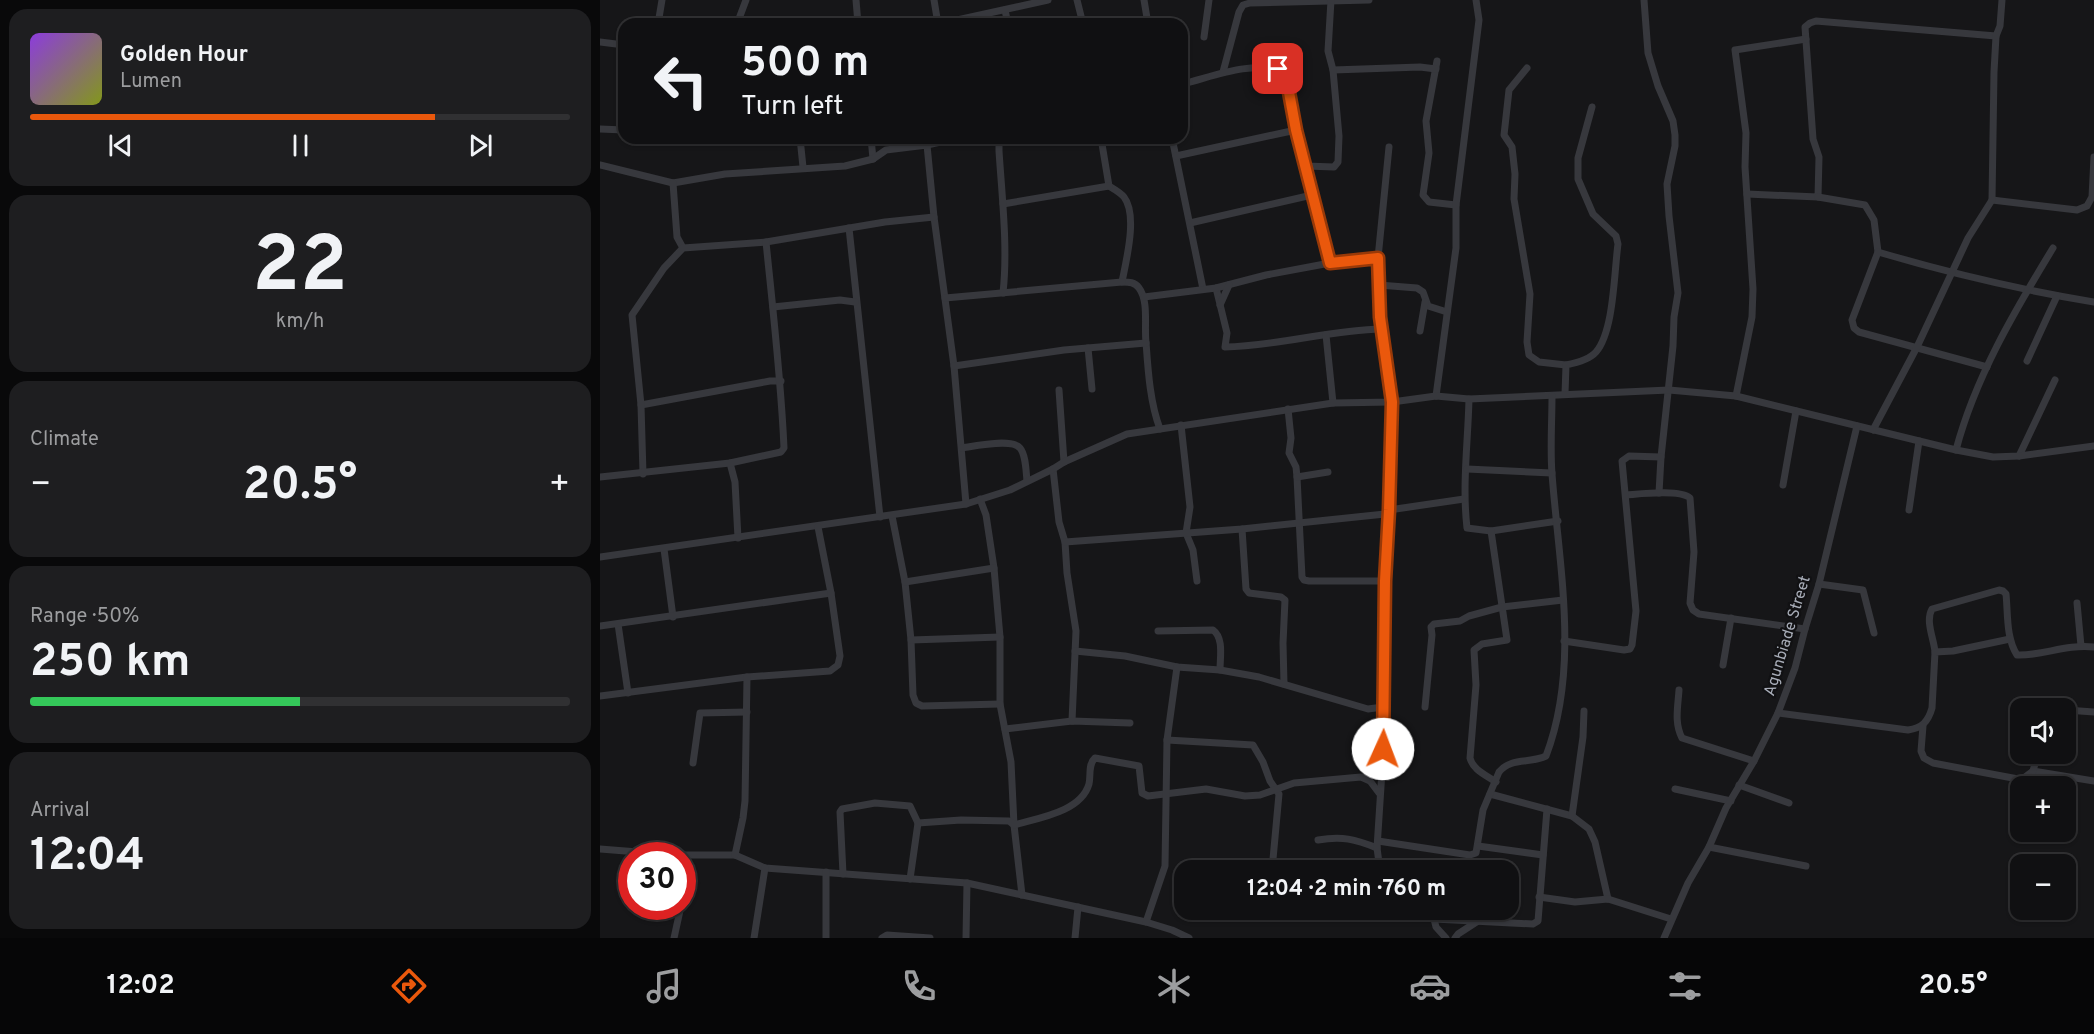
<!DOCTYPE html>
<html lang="en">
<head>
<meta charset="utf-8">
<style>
  :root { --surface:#101012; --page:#1e1e20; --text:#f1f3f6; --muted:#9c9d9f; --line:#303032; --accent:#ea580c }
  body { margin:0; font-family:Overpass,sans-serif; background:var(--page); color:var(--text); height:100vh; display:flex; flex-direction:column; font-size:22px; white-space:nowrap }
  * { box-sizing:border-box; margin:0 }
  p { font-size:20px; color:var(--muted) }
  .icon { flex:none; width:33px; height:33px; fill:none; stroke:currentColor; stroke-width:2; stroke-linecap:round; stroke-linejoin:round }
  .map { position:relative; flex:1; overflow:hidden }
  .drawer { display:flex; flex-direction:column; gap:9px; padding:9px; background:#09090a; width:600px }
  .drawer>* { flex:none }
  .guide { position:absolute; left:18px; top:18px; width:570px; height:126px; border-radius:18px; box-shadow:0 2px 4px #0004,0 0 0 2px var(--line); background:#101012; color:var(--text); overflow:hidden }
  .tools { position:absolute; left:1410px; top:698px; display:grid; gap:12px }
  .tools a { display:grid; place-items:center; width:66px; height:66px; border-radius:12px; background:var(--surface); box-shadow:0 2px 4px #0004,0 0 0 2px var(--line); font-size:30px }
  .speed { position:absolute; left:18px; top:842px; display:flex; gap:12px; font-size:30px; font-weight:700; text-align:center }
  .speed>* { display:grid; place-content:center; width:78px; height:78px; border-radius:50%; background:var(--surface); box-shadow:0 2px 4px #0004,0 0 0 2px var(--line); line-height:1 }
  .speed .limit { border:9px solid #d22; background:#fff; color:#111 }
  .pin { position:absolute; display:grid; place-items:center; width:51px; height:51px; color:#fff; margin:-26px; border-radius:12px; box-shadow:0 3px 9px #0006 }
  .me { position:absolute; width:66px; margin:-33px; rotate:2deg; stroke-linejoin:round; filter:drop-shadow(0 0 4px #0008) }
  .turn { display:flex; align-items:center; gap:21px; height:126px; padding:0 24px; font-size:27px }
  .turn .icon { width:78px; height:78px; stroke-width:2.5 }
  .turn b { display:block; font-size:42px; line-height:51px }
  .big { font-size:45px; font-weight:700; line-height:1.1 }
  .drawer .widget { flex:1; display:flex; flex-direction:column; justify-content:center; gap:9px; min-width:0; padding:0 21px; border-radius:18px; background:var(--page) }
  .drawer .dial { align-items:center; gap:0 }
  .dial b { font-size:78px; line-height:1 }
  .song { display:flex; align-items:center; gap:18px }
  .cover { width:72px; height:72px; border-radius:9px; background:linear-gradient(135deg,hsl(270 70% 55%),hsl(70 70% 35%)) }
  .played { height:6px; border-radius:3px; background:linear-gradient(90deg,var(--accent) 75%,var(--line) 75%) }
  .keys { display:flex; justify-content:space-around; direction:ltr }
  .heat { display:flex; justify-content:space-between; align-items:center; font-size:33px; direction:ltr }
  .charge { height:9px; border-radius:4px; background:linear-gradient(90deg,#34c759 50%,var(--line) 0) }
  .trip { position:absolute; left:574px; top:860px; width:345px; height:60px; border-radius:18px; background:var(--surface); box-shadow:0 2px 4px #0004,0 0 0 2px var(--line); font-weight:700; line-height:60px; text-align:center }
  .tabs { display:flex; height:96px; justify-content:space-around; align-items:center; background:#060607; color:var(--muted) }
  .tabs .icon { width:42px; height:42px }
  .tabs .active { color:var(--accent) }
  .tabs b { font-size:27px; color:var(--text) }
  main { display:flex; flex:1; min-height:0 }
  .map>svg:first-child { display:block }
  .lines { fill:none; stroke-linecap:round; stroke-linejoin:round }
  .minor { stroke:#37383d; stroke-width:7 }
  .route-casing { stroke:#983908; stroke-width:15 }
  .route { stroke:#ea580c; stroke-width:10 }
  .labels { text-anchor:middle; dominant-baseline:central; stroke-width:4.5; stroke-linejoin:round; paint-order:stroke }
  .street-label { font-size:16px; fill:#a8adb8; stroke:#111113 }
</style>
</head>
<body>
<main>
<section class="drawer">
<div class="widget">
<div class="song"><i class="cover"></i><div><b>Golden Hour</b><p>Lumen</p></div></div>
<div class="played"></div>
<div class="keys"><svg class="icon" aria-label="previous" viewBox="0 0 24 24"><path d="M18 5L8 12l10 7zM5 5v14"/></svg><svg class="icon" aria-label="pause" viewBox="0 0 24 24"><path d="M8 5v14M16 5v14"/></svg><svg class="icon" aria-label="next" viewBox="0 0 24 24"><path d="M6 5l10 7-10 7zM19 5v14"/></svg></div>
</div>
<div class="widget dial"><b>22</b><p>km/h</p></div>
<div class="widget"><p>Climate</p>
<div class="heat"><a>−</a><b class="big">20.5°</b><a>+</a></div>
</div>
<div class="widget"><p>Range · 50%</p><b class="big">250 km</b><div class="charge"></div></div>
<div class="widget"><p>Arrival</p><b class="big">12:04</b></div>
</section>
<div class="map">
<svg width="1494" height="938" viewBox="0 0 1494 938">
  <rect width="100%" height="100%" fill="#161618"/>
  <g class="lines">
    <g class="minor">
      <path d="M256 0 258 24"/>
      <path d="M334 0 338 24"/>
      <path d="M477 0 483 24"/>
      <path d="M544 0 548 24"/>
      <path d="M1044 0 1048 53 1058 86 1073 121 1075 135V146L1067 184 1069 216 1078 293 1074 317 1073 346 1061 457 1059 493"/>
      <path d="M405 10 408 24"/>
      <path d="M58 24 62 0"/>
      <path d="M137 24 146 0"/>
      <path d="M339 24 448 0"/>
      <path d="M604 37 609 0"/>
      <path d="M0 42 24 45"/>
      <path d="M837 61 826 121 829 153 823 195 829 202 856 205"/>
      <path d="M927 68 909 90 904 135 912 147 915 174 914 199 930 294 927 342 929 355 939 362 966 365"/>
      <path d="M733 70 820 67 836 69"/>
      <path d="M623 72 639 12 643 5 650 3 769 0"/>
      <path d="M582 84C615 76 649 61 683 71L686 76 696 130 706 166"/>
      <path d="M0 129 24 130"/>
      <path d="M200 138 203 167"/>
      <path d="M271 138 273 159"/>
      <path d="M501 138 509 186C514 189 521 193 524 197 538 215 526 261 522 282 529 282 535 282 539 288 549 301 544 327 546 342 548 370 550 403 560 429"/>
      <path d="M572 138 603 289"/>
      <path d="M327 145 334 217 354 366 366 504"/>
      <path d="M576 156 696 130"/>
      <path d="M0 165 73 183 125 174 245 166 273 159 286 150 327 145 345 141 349 138"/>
      <path d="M73 183 77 237 83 248"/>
      <path d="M1147 194 1218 197 1219 157 1213 139 1205 27 1210 23 1216 21 1396 36"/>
      <path d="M1218 197 1265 205 1274 220 1278 252C1349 273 1421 290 1494 302"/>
      <path d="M1392 200 1477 210 1487 206 1492 197 1494 157"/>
      <path d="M403 204 509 186"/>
      <path d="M590 223 712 195"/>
      <path d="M249 228 280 517"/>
      <path d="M1278 252 1252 320 1254 328 1259 332 1387 367"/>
      <path d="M730 263 706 166 734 167 738 162 739 136 733 70 728 51 731 0"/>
      <path d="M779 285 817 288 823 292 828 306 847 312"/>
      <path d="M616 288 627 333 625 347C678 346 729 330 782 329"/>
      <path d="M403 293C408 248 402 197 399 151V145L404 138"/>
      <path d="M544 297 616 288 666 275 730 263 778 258"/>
      <path d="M345 298 522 282"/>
      <path d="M620 305 629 285"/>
      <path d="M173 307 240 300 255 302"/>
      <path d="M820 331 825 302"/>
      <path d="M726 335 733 403"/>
      <path d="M488 348 492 389"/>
      <path d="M1427 361 1457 296"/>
      <path d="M354 366 464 350 546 343"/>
      <path d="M459 390 464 462"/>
      <path d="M965 394 966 365C976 363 989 360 996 352 1014 331 1014 273 1018 244L1016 236 993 214 978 179V158L992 107"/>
      <path d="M836 396 856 248V205L879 20 876 0"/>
      <path d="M1136 396 1152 317 1153 289 1145 167 1146 133 1135 50 1206 39"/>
      <path d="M869 399C868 442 862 485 867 528L891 531 958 521"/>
      <path d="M41 405 170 381H181"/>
      <path d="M688 409 691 438 689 453 696 467 697 477 702 577 704 580 709 581H785"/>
      <path d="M581 425 590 507 586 533 593 550 597 581"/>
      <path d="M1273 430 1317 347 1368 238 1392 200 1394 72 1396 36 1400 26 1402 0"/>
      <path d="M362 448C375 446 412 438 420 448 426 455 426 472 427 481"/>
      <path d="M1356 450C1375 378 1414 312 1453 248"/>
      <path d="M1419 456 1455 380"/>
      <path d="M130 463 135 482 138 538"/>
      <path d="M453 469 459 522 465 542 467 573 476 631 472 721"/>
      <path d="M867 469 952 473"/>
      <path d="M43 474 41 405 32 315 64 268 83 248 166 242 285 222 334 217"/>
      <path d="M0 477 130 463 181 452 184 448C181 379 173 311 166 242"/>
      <path d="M697 477 728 472"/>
      <path d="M1183 485 1196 411"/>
      <path d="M1026 495C1040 494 1080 489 1090 498L1094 552 1090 603 1093 610 1099 614 1205 629"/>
      <path d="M380 499 386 515 394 568 400 637V704L411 762 414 825 422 895"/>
      <path d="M1309 510 1319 441"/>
      <path d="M292 516 305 582 311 640 313 695 316 703 322 706 400 704"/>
      <path d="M642 529 646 589 649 593 681 597 685 600 683 643 684 684"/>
      <path d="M891 531 907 640 882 644 874 650 876 685 870 758C873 770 886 775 896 782"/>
      <path d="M465 542 642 529 785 514 789 510 864 499"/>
      <path d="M64 549 73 617"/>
      <path d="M0 557 366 504 410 490 453 469 464 462 527 434 733 403 792 402 836 396 869 399 1069 390 1136 396 1356 450 1393 457 1419 456 1494 446"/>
      <path d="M305 582 394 568"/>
      <path d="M1219 584 1263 590 1274 633"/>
      <path d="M1477 603 1481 646"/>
      <path d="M18 624 28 693"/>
      <path d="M0 626 231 593"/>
      <path d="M558 631 613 630C624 638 620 657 620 670"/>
      <path d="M311 640 400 637"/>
      <path d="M964 641 1024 650 1030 649 1032 645 1036 611 1022 461 1029 456 1061 457"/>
      <path d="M475 651 525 656 577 667 620 670 659 677 768 709 783 707"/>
      <path d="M1335 652C1334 639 1325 621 1332 609L1399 590 1403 591 1406 594C1408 614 1406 638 1417 655 1443 656 1465 644 1494 647"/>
      <path d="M1123 665 1131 618"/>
      <path d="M1079 690C1078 706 1074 723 1082 738L1154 761"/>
      <path d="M0 696 147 677 230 671 238 665 240 656 231 593 218 527"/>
      <path d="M825 707 832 635 831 627 834 624 860 621 869 616 902 607 963 600"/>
      <path d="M1466 710 1494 712"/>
      <path d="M1178 713 1308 730C1322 728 1328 722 1332 708L1335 652 1353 651 1410 639"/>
      <path d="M1323 726 1321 751 1324 758 1333 763 1418 779 1425 777 1433 771 1494 781"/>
      <path d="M405 729 472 721 530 723"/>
      <path d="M567 740 653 745 663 762 670 781 679 794 672 870"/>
      <path d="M93 763 100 713 147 712"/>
      <path d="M1433 771 1438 753"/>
      <path d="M1139 785 1189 803"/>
      <path d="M1075 789 1131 801"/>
      <path d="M890 794 972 816 989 829 995 842 1008 899"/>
      <path d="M972 816 983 737 984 711"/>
      <path d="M718 840C742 836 755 839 777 848"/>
      <path d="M778 841 870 855 876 853 883 810 899 772C911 757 930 764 946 756 980 667 959 566 952 474 950 448 952 422 952 396"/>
      <path d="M878 846 943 855"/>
      <path d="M1109 847 1206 866"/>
      <path d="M0 849 76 855"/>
      <path d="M82 855H135L165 868 367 883 546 922 572 930 589 938"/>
      <path d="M135 855 143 818 145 801 147 677"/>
      <path d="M82 869 83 855"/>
      <path d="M780 870 777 848 785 725 783 707 792 402 780 317 778 258 789 147"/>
      <path d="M226 872V938"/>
      <path d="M243 874 240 812 242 809 275 803 310 806 318 823 361 820 409 821 414 825C438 818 481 812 489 784 491 775 488 764 495 758L539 766 542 793 548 796 606 789 645 796 660 795 694 783 761 777 770 781 779 793"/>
      <path d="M310 879 318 823"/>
      <path d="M939 897 975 902 1008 899 1071 919"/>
      <path d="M772 909 834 919 933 924 938 921 947 809"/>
      <path d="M834 919 836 927 846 938"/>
      <path d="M546 922 565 866 567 740 577 667"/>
      <path d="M74 938 81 906"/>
      <path d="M154 938 165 868"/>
      <path d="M282 938 287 935 330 938"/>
      <path d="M366 938 367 883"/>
      <path d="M475 938 478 907"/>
      <path d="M855 938 858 934 878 921"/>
      <path d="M1064 938 1088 883 1109 847 1126 808 1154 761 1178 713 1195 668 1205 629 1219 584 1257 426"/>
    </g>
  </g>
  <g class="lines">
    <defs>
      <path id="route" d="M678 69 683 71 686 76 696 130 730 263 778 258 780 317 792 402 789 510 785 581 783 749"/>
    </defs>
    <use href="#route" class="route-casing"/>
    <use href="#route" class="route"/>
  </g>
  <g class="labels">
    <g class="street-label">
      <text transform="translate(1188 636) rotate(-73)">Agunbiade Street</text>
    </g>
  </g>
</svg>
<div class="tools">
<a><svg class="icon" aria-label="sound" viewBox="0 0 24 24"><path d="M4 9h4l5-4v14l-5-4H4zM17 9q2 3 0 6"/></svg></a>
<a>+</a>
<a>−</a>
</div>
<div class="speed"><div class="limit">30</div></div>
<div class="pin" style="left:678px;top:69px;background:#d93025"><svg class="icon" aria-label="arrive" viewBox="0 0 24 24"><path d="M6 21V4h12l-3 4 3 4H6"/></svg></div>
<svg class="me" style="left:783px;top:749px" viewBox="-20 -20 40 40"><circle r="19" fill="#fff"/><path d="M0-13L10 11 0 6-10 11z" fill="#ea580c"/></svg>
<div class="trip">12:04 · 2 min · 760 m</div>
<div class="guide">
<div class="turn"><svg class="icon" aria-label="left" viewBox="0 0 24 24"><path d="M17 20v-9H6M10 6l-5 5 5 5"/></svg><div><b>500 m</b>Turn left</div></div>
</div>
</div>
</main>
<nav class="tabs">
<b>12:02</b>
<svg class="icon active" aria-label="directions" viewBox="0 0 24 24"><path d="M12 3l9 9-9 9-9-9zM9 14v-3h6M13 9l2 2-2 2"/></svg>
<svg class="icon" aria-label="music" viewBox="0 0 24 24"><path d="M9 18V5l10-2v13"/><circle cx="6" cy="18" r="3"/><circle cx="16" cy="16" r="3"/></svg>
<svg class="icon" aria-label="phone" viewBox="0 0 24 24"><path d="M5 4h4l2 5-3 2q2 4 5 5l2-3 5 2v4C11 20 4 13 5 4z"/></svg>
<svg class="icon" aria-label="climate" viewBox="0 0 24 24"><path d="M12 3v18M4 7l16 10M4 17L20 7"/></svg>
<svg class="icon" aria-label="car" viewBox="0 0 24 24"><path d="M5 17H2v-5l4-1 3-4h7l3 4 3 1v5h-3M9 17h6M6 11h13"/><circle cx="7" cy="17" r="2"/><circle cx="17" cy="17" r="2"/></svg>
<svg class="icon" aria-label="filters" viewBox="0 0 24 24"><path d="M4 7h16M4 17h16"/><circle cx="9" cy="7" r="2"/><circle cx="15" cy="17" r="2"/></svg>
<b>20.5°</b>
</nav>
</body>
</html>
